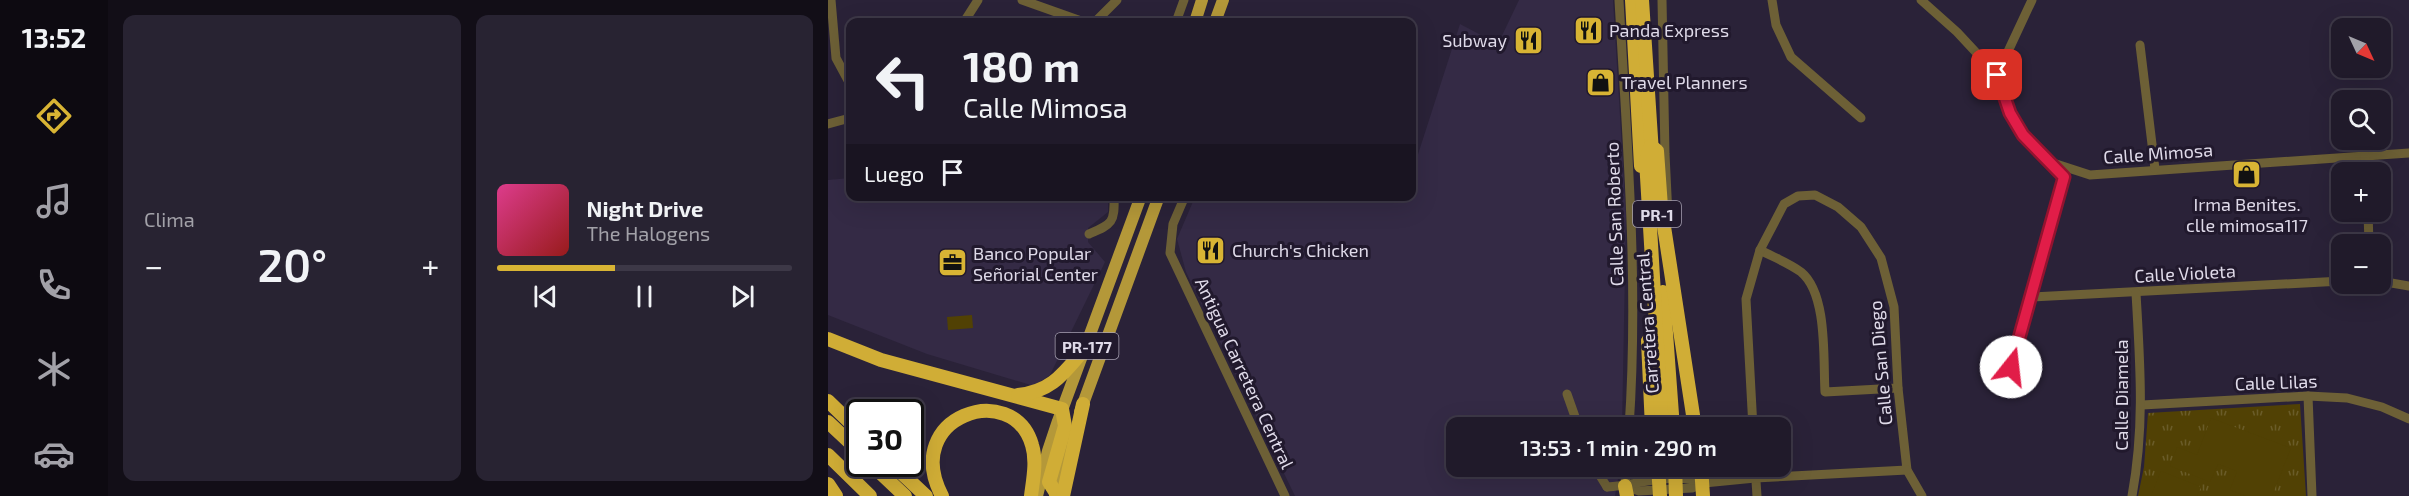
<!DOCTYPE html>
<html lang="es">
<head>
<meta charset="utf-8">
<style>
  :root { --surface:#201a2a; --page:#282332; --text:#f1f3f6; --muted:#a2a1a8; --line:#3d3847; --accent:#d8b434 }
  body { margin:0; font-family:"Exo 2",sans-serif; background:var(--page); color:var(--text); height:100vh; display:flex; flex-direction:column; font-size:22px; white-space:nowrap }
  * { box-sizing:border-box; margin:0 }
  p { font-size:20px; color:var(--muted) }
  .icon { flex:none; width:33px; height:33px; fill:none; stroke:currentColor; stroke-width:2; stroke-linecap:round; stroke-linejoin:round }
  .map { position:relative; flex:1; overflow:hidden }
  .details { display:flex; flex-direction:column; gap:15px; padding:15px; background:#120e17; width:720px }
  .details>* { flex:none }
  .banner { position:absolute; left:18px; top:18px; width:570px; height:183px; border-radius:12px; box-shadow:0 6px 24px #0002,0 0 0 2px var(--line); background:#201a2a; color:var(--text); overflow:hidden }
  .needle { width:39px; rotate:134deg }
  .buttons { position:absolute; left:1503px; top:18px; display:grid; gap:12px }
  .buttons a { display:grid; place-items:center; width:60px; height:60px; border-radius:12px; background:var(--surface); box-shadow:0 6px 24px #0002,0 0 0 2px var(--line); font-size:30px }
  .speed { position:absolute; left:18px; top:399px; display:flex; gap:12px; font-size:30px; font-weight:700; text-align:center }
  .speed>* { display:grid; place-content:center; width:78px; height:78px; border-radius:50%; background:var(--surface); box-shadow:0 6px 24px #0002,0 0 0 2px var(--line); line-height:1 }
  .speed .limit { border:3px solid #111; border-radius:9px; background:#fff; color:#111 }
  .pin { position:absolute; display:grid; place-items:center; width:51px; height:51px; color:#fff; margin:-26px; border-radius:12px; box-shadow:0 3px 9px #0006 }
  .me { position:absolute; width:66px; margin:-33px; rotate:16deg; stroke-linejoin:round; filter:drop-shadow(0 0 4px #0008) }
  .turn { display:flex; align-items:center; gap:21px; height:126px; padding:0 18px; font-size:27px }
  .turn .icon { width:78px; height:78px; stroke-width:2.5 }
  .turn b { display:block; font-size:42px; line-height:51px }
  .then { display:flex; align-items:center; height:57px; padding:0 18px; background:#0003; gap:12px; font-size:22px }
  .big { font-size:45px; font-weight:600; line-height:1.1 }
  .details .widget { flex:1; display:flex; flex-direction:column; justify-content:center; gap:9px; min-width:0; padding:0 21px; border-radius:12px; background:var(--page) }
  .song { display:flex; align-items:center; gap:18px }
  .cover { width:72px; height:72px; border-radius:9px; background:linear-gradient(135deg,hsl(330 70% 55%),hsl(0 70% 35%)) }
  .played { height:6px; border-radius:3px; background:linear-gradient(90deg,var(--accent) 40%,var(--line) 40%) }
  .keys { display:flex; justify-content:space-around; direction:ltr }
  .heat { display:flex; justify-content:space-between; align-items:center; font-size:33px; direction:ltr }
  .details .tiles { flex:1; display:grid; gap:15px; grid-template-columns:repeat(2,1fr) }
  .trip { position:absolute; left:618px; top:417px; width:345px; height:60px; border-radius:12px; background:var(--surface); box-shadow:0 6px 24px #0002,0 0 0 2px var(--line); font-weight:600; line-height:60px; text-align:center }
  main { display:flex; flex:1; min-height:0 }
  .tab-bar { display:flex; flex-direction:column; width:108px; justify-content:space-around; align-items:center; background:#0d0a11; color:var(--muted) }
  .tab-bar .icon { width:42px; height:42px }
  .tab-bar .selected { color:var(--accent) }
  .tab-bar b { font-size:27px; color:var(--text) }
  .map>svg:first-child { display:block }
  .built { fill:#342a45 }
  .grass { fill:url(#grass-tufts) }
  .pitch { fill:#514104 }
  .lines { fill:none; stroke-linecap:round; stroke-linejoin:round }
  .minor { stroke:#6d6036; stroke-width:9 }
  .major { stroke:#b49839; stroke-width:12 }
  .highway { stroke:#d0ad36; stroke-width:14 }
  .highway-bridge { stroke:#d0ad36; stroke-width:14 }
  .route-casing { stroke:#92132f; stroke-width:15 }
  .route { stroke:#e11d48; stroke-width:10 }
  .labels { text-anchor:middle; dominant-baseline:central; stroke-width:6; stroke-linejoin:round; paint-order:stroke }
  .shield { fill:#21192d; stroke:#a6a0b1; stroke-width:1.5 }
  .shield-label { font-size:16px; font-weight:bold; fill:#dfdae9 }
  .poi-label { font-size:18px; fill:#dfdae9; stroke:#21192d; text-anchor:start }
  .street-label { font-size:18px; fill:#dfdae9; stroke:#21192d }
</style>
</head>
<body>
<main>
<nav class="tab-bar">
<b>13:52</b>
<svg class="icon selected" aria-label="directions" viewBox="0 0 24 24"><path d="M12 3l9 9-9 9-9-9zM9 14v-3h6M13 9l2 2-2 2"/></svg>
<svg class="icon" aria-label="music" viewBox="0 0 24 24"><path d="M9 18V5l10-2v13"/><circle cx="6" cy="18" r="3"/><circle cx="16" cy="16" r="3"/></svg>
<svg class="icon" aria-label="phone" viewBox="0 0 24 24"><path d="M5 4h4l2 5-3 2q2 4 5 5l2-3 5 2v4C11 20 4 13 5 4z"/></svg>
<svg class="icon" aria-label="climate" viewBox="0 0 24 24"><path d="M12 3v18M4 7l16 10M4 17L20 7"/></svg>
<svg class="icon" aria-label="car" viewBox="0 0 24 24"><path d="M5 17H2v-5l4-1 3-4h7l3 4 3 1v5h-3M9 17h6M6 11h13"/><circle cx="7" cy="17" r="2"/><circle cx="17" cy="17" r="2"/></svg>
</nav>
<section class="details">
<div class="tiles">
<div class="widget"><p>Clima</p>
<div class="heat"><a>−</a><b class="big">20°</b><a>+</a></div>
</div>
<div class="widget">
<div class="song"><i class="cover"></i><div><b>Night Drive</b><p>The Halogens</p></div></div>
<div class="played"></div>
<div class="keys"><svg class="icon" aria-label="previous" viewBox="0 0 24 24"><path d="M18 5L8 12l10 7zM5 5v14"/></svg><svg class="icon" aria-label="pause" viewBox="0 0 24 24"><path d="M8 5v14M16 5v14"/></svg><svg class="icon" aria-label="next" viewBox="0 0 24 24"><path d="M6 5l10 7-10 7zM19 5v14"/></svg></div>
</div>
</div>
</section>
<div class="map">
<svg width="1581" height="496" viewBox="0 0 1581 496">
  <defs>
    <pattern id="grass-tufts" width="24" height="20" patternUnits="userSpaceOnUse" patternTransform="scale(1.5)"><rect width="24" height="20" fill="#514104"/><path d="M3 7l-1-3M5 7V3M7 7l1-3M15 17l-1-3M17 17v-4M19 17l1-3" fill="none" stroke="#6a5c29"/></pattern>
  </defs>
  <rect width="100%" height="100%" fill="#2a2238"/>
  <g class="built">
    <path d="M691 0H785L798 216 794 427 628 428V466L792 467 787 496H467L358 272 349 239 367 197 584 196V173L632 24 670 44Z"/>
    <path d="M22 178V196L280 197V212L260 228V242L277 262 222 375 206 386 99 354 0 315V180Z"/>
  </g>
  <path class="grass" d="M1472 404 1478 496H1310L1316 467 1320 413Z"/>
  <g class="pitch">
    <path d="M144 315 145 328 120 330 119 317Z"/>
    <path d="M1383 418 1463 448 1444 496H1418L1402 490 1409 471 1390 464 1382 482 1342 466 1349 447 1369 455Z"/>
    <path d="M1333 471 1373 487 1369 496H1323Z"/>
  </g>
  <g class="lines">
    <g class="minor">
      <path d="M3 0 8 58 22 84"/>
      <path d="M194 0 256 22"/>
      <path d="M791 0C799 145 811 282 801 428"/>
      <path d="M834 0 837 154 840 216"/>
      <path d="M944 0 948 25 963 57 1033 118"/>
      <path d="M1093 0 1129 32 1169 75 1182 113 1195 135 1222 162 1262 175 1581 153"/>
      <path d="M136 22 150 0"/>
      <path d="M267 22 289 0"/>
      <path d="M348 22 356 0"/>
      <path d="M1312 45 1327 169"/>
      <path d="M1169 75 1204 0"/>
      <path d="M0 124 22 118"/>
      <path d="M1537 155 1538 172"/>
      <path d="M357 196 345 224 342 253 457 496"/>
      <path d="M1540 212 1541 244"/>
      <path d="M261 234C284 224 287 223 286 196"/>
      <path d="M932 250C945 257 961 263 973 272 1000 294 995 360 997 392L1070 388"/>
      <path d="M1552 281 1581 286"/>
      <path d="M1203 297 1514 281"/>
      <path d="M1183 367 1236 177"/>
      <path d="M739 394 751 428"/>
      <path d="M1480 396 1484 496"/>
      <path d="M1314 405 1480 396 1519 398 1554 407 1581 419"/>
      <path d="M925 428 918 299 932 250 956 204 970 196 987 195 1010 207 1033 227 1053 258 1066 307 1070 388 1079 470 1094 496"/>
      <path d="M766 466 779 487"/>
      <path d="M927 466 929 496"/>
      <path d="M797 486 811 491 864 488 876 483 927 478 1079 470"/>
      <path d="M797 486 798 466"/>
      <path d="M779 487C812 485 844 471 876 483"/>
      <path d="M1304 496C1317 425 1312 364 1308 293"/>
    </g>
    <g class="major">
      <path d="M367 22 374 0"/>
      <path d="M387 22 395 0"/>
      <path d="M252 412 331 196"/>
      <path d="M209 496 220 451 230 421 313 196"/>
      <path d="M227 496 236 455 243 436"/>
    </g>
    <g class="highway">
      <path d="M804 0 813 166"/>
      <path d="M814 0 824 153"/>
      <path d="M835 292 845 428"/>
      <path d="M0 339 53 360 234 409 237 426 221 482 228 493"/>
      <path d="M820 341 824 428"/>
      <path d="M190 395C226 391 237 371 259 346"/>
      <path d="M0 401 32 432"/>
      <path d="M0 422 32 452"/>
      <path d="M834 428 818 160 823 146 829 151 833 207 867 428"/>
      <path d="M0 455 42 496"/>
      <path d="M43 464 77 496"/>
      <path d="M64 464 98 496"/>
      <path d="M873 466 875 496"/>
      <path d="M0 484 8 496"/>
      <path d="M797 486 799 496"/>
      <path d="M114 496C72 416 185 379 204 445 209 461 205 480 203 496"/>
      <path d="M235 496 255 404"/>
    </g>
    <g class="highway-bridge">
      <path d="M830 466 832 496"/>
      <path d="M847 466 848 496"/>
    </g>
  </g>
  <g class="lines">
    <defs>
      <path id="route" d="M1169 75 1182 113 1195 135 1236 177 1183 367"/>
    </defs>
    <use href="#route" class="route-casing"/>
    <use href="#route" class="route"/>
  </g>
  <defs>
    <symbol id="restaurant-square" viewBox="-11 -11 22 22"><rect x="-9" y="-9" width="18" height="18" rx="4" fill="#d8b434" stroke="#21192d"/><path d="M-5-6h1v4h1v-4h1v4h1v-4h1v5L-1.5 .5V6h-2V.5L-5-1ZM5-6V6H3V1.5H1.5Q1.5-4 5-6Z" fill="#111"/></symbol>
    <symbol id="shop-square" viewBox="-11 -11 22 22"><rect x="-9" y="-9" width="18" height="18" rx="4" fill="#d8b434" stroke="#21192d"/><path d="M-5-2.5h2.3a2.7 3.5 0 0 1 5.4 0H5L5.5 6h-11ZM-1.5-2.5h3a1.5 2.3 0 0 0-3 0Z" fill="#111"/></symbol>
    <symbol id="office-square" viewBox="-11 -11 22 22"><rect x="-9" y="-9" width="18" height="18" rx="4" fill="#d8b434" stroke="#21192d"/><path d="M-6-3h4V-5.5h4V-3h4V5H-6ZM-1-4.5V-3h2v-1.5ZM-6 0V1H6V0Z" fill="#111"/></symbol>
  </defs>
  <g fill-rule="evenodd">
    <use href="#restaurant-square" x="744" y="14" width="33" height="33"/>
    <use href="#restaurant-square" x="684" y="24" width="33" height="33"/>
    <use href="#shop-square" x="756" y="66" width="33" height="33"/>
    <use href="#shop-square" x="1402" y="158" width="33" height="33"/>
    <use href="#restaurant-square" x="366" y="234" width="33" height="33"/>
    <use href="#office-square" x="108" y="246" width="33" height="33"/>
  </g>
  <g class="labels">
    <g class="shield">
      <rect x="805" y="201" width="48" height="26" rx="4.5"/>
      <rect x="227.5" y="333" width="63" height="26" rx="4.5"/>
    </g>
    <g class="shield-label">
      <text x="829" y="214">PR-1</text>
      <text x="259" y="346">PR-177</text>
    </g>
    <g class="poi-label">
      <text x="781" y="30">Panda Express</text>
      <text x="679" y="40" text-anchor="end">Subway</text>
      <text x="793" y="82">Travel Planners</text>
      <text x="1419" y="204" text-anchor="middle">Irma Benites.<tspan x="1419" dy="21">clle mimosa117</tspan></text>
      <text x="404" y="250">Church's Chicken</text>
      <text x="145" y="253">Banco Popular<tspan x="145" dy="21">Señorial Center</tspan></text>
    </g>
    <g class="street-label">
      <text transform="translate(1330 153) rotate(-4)">Calle Mimosa</text>
      <text transform="translate(786 214) rotate(-92)">Calle San Roberto</text>
      <text transform="translate(1357 273) rotate(-3)">Calle Violeta</text>
      <text transform="translate(819 323) rotate(-94)">Carretera Central</text>
      <text transform="translate(1052 363) rotate(-95)">Calle San Diego</text>
      <text transform="translate(417 373) rotate(65)">Antigua Carretera Central</text>
      <text transform="translate(1448 382) rotate(-2)">Calle Lilas</text>
      <text transform="translate(1293 395) rotate(-90)">Calle Diamela</text>
    </g>
  </g>
</svg>
<div class="buttons">
<a><svg class="needle" viewBox="-14 -14 28 28"><path d="M0-13l5 13h-10z" fill="#e53935"/><path d="M0 13l5-13h-10z" fill="#a2a1a8"/></svg></a>
<a><svg class="icon" aria-label="search" viewBox="0 0 24 24"><circle cx="10" cy="10" r="6"/><path d="M15 15l6 6"/></svg></a>
<a>+</a>
<a>−</a>
</div>
<div class="speed"><div class="limit">30</div></div>
<div class="pin" style="left:1169px;top:75px;background:#d93025"><svg class="icon" aria-label="arrive" viewBox="0 0 24 24"><path d="M6 21V4h12l-3 4 3 4H6"/></svg></div>
<svg class="me" style="left:1183px;top:367px" viewBox="-20 -20 40 40"><circle r="19" fill="#fff"/><path d="M0-13L10 11 0 6-10 11z" fill="#e11d48"/></svg>
<div class="trip">13:53 · 1 min · 290 m</div>
<div class="banner">
<div class="turn"><svg class="icon" aria-label="left" viewBox="0 0 24 24"><path d="M17 20v-9H6M10 6l-5 5 5 5"/></svg><div><b>180 m</b>Calle Mimosa</div></div>
<div class="then">Luego<svg class="icon" aria-label="arrive" viewBox="0 0 24 24"><path d="M6 21V4h12l-3 4 3 4H6"/></svg></div>
</div>
</div>
</main>
</body>
</html>
